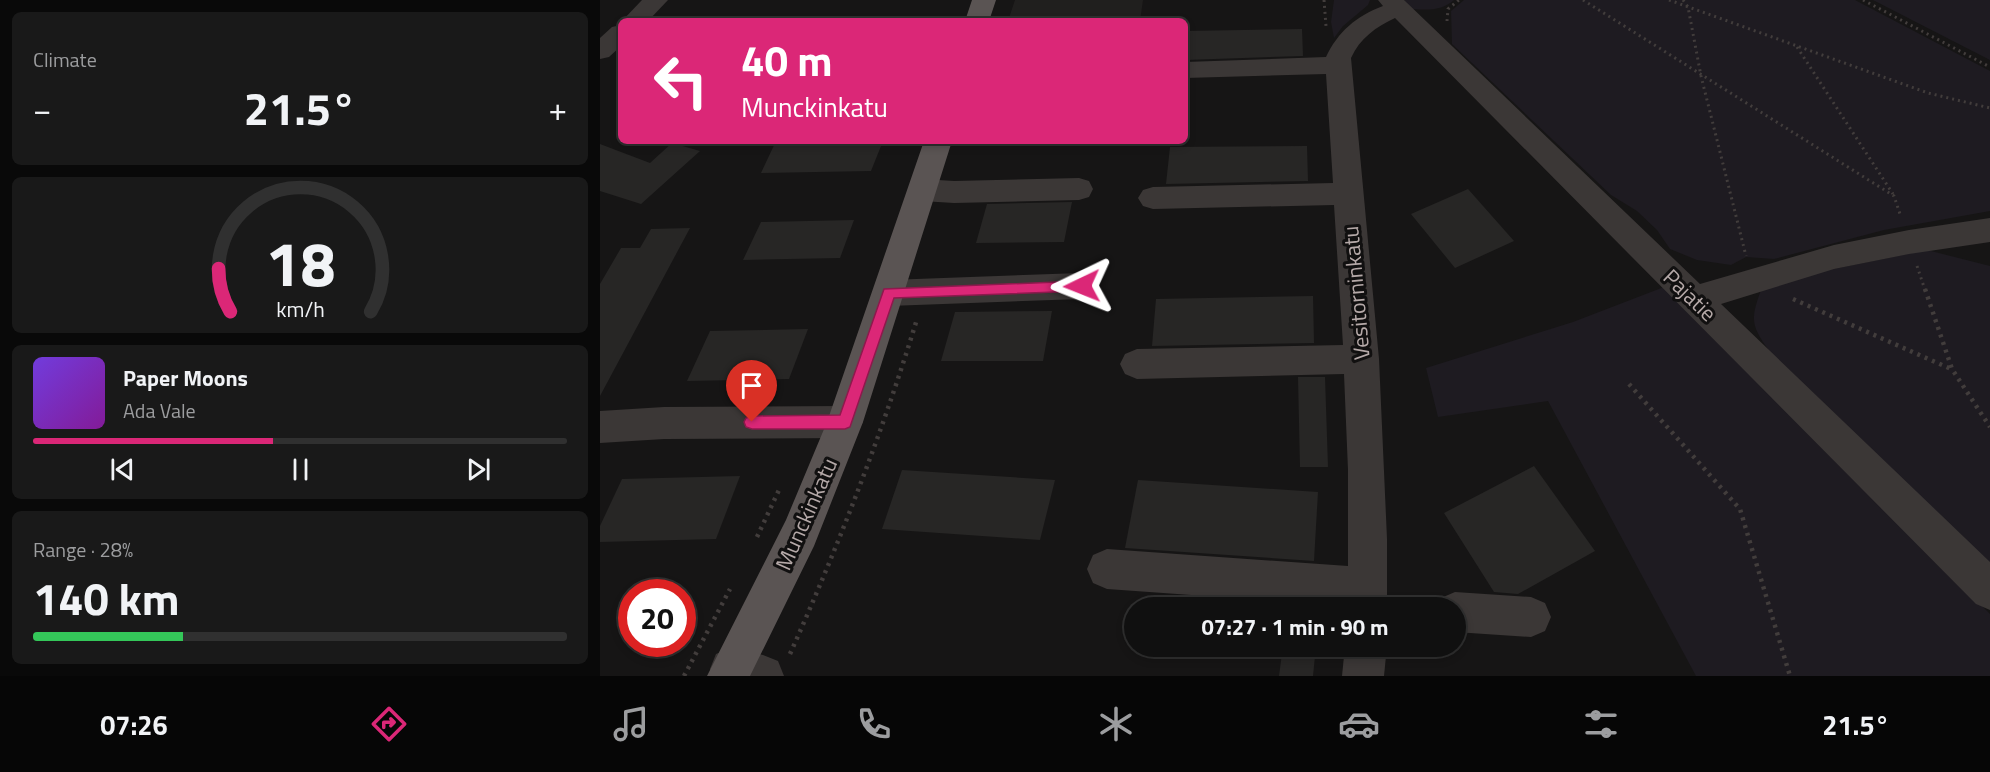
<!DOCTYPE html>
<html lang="en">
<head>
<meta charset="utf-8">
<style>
  :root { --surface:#101010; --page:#191919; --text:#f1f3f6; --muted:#9c9d9f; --line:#303030; --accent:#db2777 }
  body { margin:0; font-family:"Titillium Web",sans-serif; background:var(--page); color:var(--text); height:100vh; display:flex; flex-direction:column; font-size:22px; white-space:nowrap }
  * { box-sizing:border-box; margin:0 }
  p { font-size:20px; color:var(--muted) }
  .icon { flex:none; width:33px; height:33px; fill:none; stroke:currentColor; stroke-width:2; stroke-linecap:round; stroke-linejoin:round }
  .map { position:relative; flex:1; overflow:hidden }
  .panel { display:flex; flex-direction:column; gap:12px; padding:12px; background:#090909; width:600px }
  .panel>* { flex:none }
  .top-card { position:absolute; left:18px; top:18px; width:570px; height:126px; border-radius:9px; box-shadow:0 3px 9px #0003,0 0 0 2px var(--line); background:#db2777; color:#fff; overflow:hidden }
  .speed { position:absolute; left:18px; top:579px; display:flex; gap:12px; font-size:30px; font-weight:700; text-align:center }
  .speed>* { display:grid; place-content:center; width:78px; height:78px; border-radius:50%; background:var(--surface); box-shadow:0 3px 9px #0003,0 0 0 2px var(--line); line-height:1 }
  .speed .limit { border:9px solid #d22; background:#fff; color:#111 }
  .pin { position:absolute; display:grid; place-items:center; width:51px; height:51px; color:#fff; margin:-62px -26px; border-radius:50% 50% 50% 0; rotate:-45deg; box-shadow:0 0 6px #0007 }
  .pin .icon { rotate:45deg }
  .me { position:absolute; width:66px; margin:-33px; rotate:268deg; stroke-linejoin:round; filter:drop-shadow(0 0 4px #0008) }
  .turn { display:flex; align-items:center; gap:21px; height:126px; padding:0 24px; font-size:27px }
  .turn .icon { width:78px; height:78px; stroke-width:2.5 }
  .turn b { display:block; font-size:42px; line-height:51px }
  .big { font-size:45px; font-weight:700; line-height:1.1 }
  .panel .card { flex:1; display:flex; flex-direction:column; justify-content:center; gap:9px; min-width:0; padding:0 21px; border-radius:9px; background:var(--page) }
  .panel .dial { align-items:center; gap:0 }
  .dial svg { height:156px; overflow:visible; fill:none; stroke:var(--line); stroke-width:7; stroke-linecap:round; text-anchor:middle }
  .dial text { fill:var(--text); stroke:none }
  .song { display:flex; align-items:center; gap:18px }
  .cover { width:72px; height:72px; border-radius:9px; background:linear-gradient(135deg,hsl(260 70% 55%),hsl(290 70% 35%)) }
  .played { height:6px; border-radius:3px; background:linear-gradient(90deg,var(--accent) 45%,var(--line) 45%) }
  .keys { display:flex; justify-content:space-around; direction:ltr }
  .heat { display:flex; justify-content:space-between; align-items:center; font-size:33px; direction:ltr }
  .charge { height:9px; border-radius:4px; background:linear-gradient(90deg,#34c759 28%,var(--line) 0) }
  .trip { position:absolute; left:524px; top:597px; width:342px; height:60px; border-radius:30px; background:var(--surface); box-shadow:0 3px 9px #0003,0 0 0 2px var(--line); font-weight:700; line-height:60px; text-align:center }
  .tab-bar { display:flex; height:96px; justify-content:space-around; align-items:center; background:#060606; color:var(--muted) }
  .tab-bar .icon { width:42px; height:42px }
  .tab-bar .active { color:var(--accent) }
  .tab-bar b { font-size:27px; color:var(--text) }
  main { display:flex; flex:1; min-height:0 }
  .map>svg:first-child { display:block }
  .built { fill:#201f1e }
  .green { fill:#1e1b21 }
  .building { fill:#272625 }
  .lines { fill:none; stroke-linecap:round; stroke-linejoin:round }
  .path-far1 { stroke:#423d3c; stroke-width:3; stroke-dasharray:2 4; stroke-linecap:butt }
  .path { stroke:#423d3c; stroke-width:4.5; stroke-dasharray:3 5; stroke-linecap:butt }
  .minor { fill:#3b3736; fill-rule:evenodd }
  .major { fill:#5a5453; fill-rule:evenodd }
  .route { fill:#db2777; stroke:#8e194d; stroke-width:1.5 }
  .labels { text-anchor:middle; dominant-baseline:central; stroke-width:6; stroke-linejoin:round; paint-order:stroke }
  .street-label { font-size:22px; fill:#b5a9a8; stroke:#111010 }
</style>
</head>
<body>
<main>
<section class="panel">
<div class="card"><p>Climate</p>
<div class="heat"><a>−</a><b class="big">21.5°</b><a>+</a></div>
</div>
<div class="card dial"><svg viewBox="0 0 100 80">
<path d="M14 69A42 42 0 1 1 86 69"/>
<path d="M14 69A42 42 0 0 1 8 47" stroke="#db2777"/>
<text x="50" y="56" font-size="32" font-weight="700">18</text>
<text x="50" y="72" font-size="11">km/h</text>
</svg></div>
<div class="card">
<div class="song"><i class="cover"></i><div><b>Paper Moons</b><p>Ada Vale</p></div></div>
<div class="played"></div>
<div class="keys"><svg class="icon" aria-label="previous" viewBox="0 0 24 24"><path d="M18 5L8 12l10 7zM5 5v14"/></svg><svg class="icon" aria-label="pause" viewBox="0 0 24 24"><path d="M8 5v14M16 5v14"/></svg><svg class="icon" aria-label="next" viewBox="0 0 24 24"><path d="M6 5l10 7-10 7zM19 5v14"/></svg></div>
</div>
<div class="card"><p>Range · 28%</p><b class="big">140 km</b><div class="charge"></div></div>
</section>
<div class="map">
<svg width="1390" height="676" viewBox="0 0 1390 676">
  <rect width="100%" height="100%" fill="#161515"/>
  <path class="built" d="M415 0H543L540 21H408Z"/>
  <g class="green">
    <path d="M734 0H770L768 5 743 26 734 38 731 22Z"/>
    <path d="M804 0H854C841 11 829 10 812 9Z"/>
    <path d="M864 0H1255L1390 71V211L1284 230 1174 259 1146 257 1131 265 1097 260 1070 249 1057 230 1037 211 1011 195 852 44 851 11Z"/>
    <path d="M1273 0H1390V60Z"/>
    <path d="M1327 250 1390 266V566L1170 352C1151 326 1150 320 1161 290L1184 279Z"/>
    <path d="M1064 287 1390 614V676H1096L948 401 838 417 826 368 973 322Z"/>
  </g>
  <g class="building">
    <path d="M702 29 703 56 585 60V31Z"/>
    <path d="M176 141H283L271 171 161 173Z"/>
    <path d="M72 143 100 151 41 204 0 191V144L50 163Z"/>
    <path d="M707 146 708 181 566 184 570 147Z"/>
    <path d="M868 189 914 241 855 268 811 214Z"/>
    <path d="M472 202 464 242 376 243 387 204Z"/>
    <path d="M254 220 240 258 143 260 161 222Z"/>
    <path d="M90 228 0 396V284L21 248H40L51 229Z"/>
    <path d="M713 296 714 343 552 346 556 299Z"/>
    <path d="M452 311 443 361H341L355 312Z"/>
    <path d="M208 329 189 379 87 381 110 331Z"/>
    <path d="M698 377H725L728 467H700Z"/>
    <path d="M934 466 995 551 918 594 894 592 844 513Z"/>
    <path d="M302 470 455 480 440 540 282 529Z"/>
    <path d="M140 476 116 539 0 542V526L22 479Z"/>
    <path d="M538 480 718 492 714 561 525 548Z"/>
    <path d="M683 646H716L713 676H679Z"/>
  </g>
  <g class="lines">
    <g class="path-far1">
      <path d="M724 0 726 26"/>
      <path d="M983 0 1294 196 1301 217"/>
      <path d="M1069 0 1328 93 1390 108"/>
      <path d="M1083 0 1088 7 1101 76 1146 256"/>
      <path d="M1263 0 1390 67"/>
      <path d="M847 21 848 9 859 0"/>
      <path d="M1197 47 1293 194"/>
      <path d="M1317 266 1325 290"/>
    </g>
    <g class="path">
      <path d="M1325 289 1352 369 1390 427"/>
      <path d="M1193 299 1351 369"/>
      <path d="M1029 384 1140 509 1190 676"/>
      <path d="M157 537 179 490"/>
      <path d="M190 654C239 544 282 434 317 319"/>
      <path d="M84 676 130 589"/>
    </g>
    <g class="minor">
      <path d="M42 0H68L48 21H22Z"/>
      <path d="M778 0H804L1100 284 1234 245 1309 230 1390 218V242L1309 254 1234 269 1121 304 1390 562V610L1376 604 795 18C776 27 760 38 751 58L779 359 787 539V608H747V606L507 589 493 583 487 569 493 555 507 549 748 566V470L744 374 537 379 525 374 520 364 525 354 537 349 743 345 734 205 553 209 543 206 538 198 543 190 553 187 733 183 726 74 585 78V62L726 57C738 32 756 16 783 6Z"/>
      <path d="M21 25V46L9 57 0 59V38L12 27Z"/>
      <path d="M479 178 489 181 493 189 489 197 479 200 354 203 322 201 312 198 308 190 312 182 322 179 354 181Z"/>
      <path d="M481 273 492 277 497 286 492 295 481 299 289 306 278 302 273 293 278 284 289 280Z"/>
      <path d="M245 406 257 411 263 422 257 433 245 438 64 439 0 443V411L64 407Z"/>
      <path d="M855 592 931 597 945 603 951 617 945 631 931 637 855 632V608H837L841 598Z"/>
      <path d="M745 646H787L784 676H742Z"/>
      <path d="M131 648 163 655 178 661 184 676H113L110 669 116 654Z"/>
    </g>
    <g class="major">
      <path d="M372 0H396L389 21H365Z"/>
      <path d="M324 141H352L263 422 214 546 150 676H107L186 520 227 422Z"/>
    </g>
  </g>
  <path class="route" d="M482 281 488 286 482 291 294 298 250 427 245 429H152L146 427 144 422 146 418 152 416 240 415 284 289Z"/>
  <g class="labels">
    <g class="street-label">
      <text transform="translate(756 293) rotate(-95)">Vesitorninkatu</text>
      <text transform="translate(1090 295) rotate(44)">Pajatie</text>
      <text transform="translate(206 514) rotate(-66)">Munckinkatu</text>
    </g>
  </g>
</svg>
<div class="speed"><div class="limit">20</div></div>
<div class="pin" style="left:152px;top:422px;background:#d93025"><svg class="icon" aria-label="arrive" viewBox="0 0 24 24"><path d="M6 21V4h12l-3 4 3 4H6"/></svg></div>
<svg class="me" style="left:482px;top:286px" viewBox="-20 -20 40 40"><path d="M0-17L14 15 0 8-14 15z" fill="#db2777" stroke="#fff" stroke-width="4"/></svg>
<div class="trip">07:27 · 1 min · 90 m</div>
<div class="top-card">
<div class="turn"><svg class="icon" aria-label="left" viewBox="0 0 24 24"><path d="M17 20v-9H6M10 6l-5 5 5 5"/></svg><div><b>40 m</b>Munckinkatu</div></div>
</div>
</div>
</main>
<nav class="tab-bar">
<b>07:26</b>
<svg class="icon active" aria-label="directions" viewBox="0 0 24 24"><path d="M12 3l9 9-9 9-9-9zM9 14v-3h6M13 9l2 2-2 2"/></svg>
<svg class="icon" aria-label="music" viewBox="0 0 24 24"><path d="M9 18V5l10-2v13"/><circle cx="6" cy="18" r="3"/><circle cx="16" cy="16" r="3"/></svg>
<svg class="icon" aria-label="phone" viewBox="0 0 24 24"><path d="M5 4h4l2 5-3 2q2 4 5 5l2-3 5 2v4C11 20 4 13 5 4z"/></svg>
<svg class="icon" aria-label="climate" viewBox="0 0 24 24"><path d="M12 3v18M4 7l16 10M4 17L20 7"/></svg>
<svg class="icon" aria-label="car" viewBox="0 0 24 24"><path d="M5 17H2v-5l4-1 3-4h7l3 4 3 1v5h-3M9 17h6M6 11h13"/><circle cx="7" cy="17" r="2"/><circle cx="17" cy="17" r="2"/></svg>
<svg class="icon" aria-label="filters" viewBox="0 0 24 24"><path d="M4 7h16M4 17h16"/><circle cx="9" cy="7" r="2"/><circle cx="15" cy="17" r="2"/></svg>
<b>21.5°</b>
</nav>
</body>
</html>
